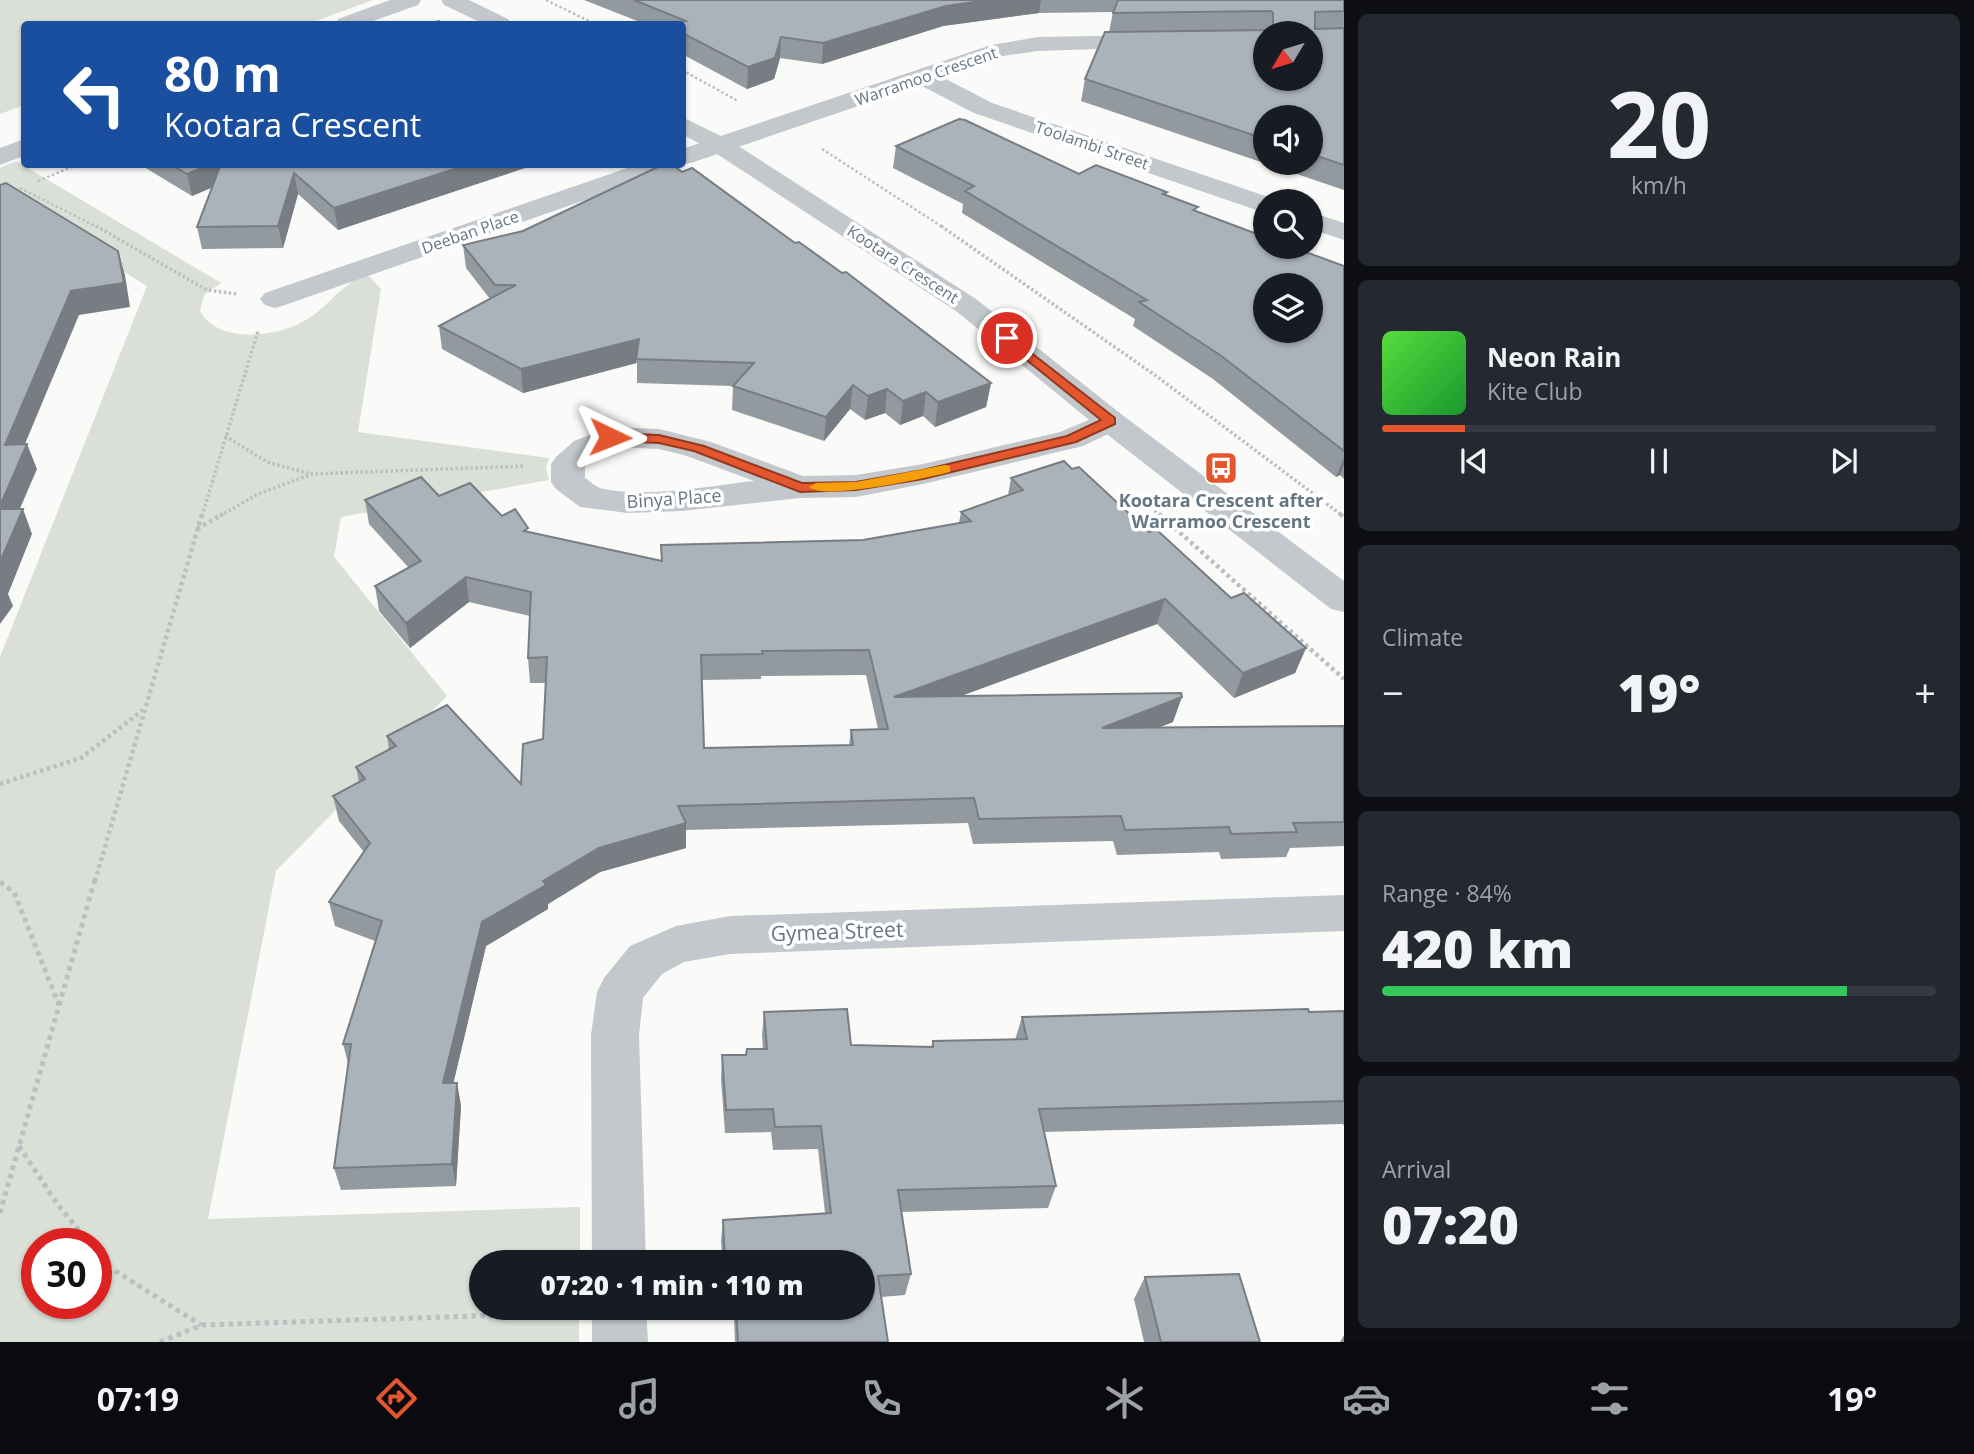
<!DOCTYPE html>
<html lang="en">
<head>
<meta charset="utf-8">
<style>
  :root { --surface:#171b24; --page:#242831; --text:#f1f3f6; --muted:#9ea1a6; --line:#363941; --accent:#e4572e }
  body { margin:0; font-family:"Open Sans",sans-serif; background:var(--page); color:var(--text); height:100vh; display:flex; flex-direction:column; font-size:26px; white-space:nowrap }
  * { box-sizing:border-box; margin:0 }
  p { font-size:23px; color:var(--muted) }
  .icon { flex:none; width:38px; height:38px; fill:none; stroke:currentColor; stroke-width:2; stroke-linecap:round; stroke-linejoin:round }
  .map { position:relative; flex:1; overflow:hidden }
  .sheet { display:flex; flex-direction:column; gap:14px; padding:14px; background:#0d0f14; width:630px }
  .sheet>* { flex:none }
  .top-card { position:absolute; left:21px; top:21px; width:665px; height:147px; border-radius:7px; box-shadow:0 2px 5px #0004; background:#1a4fa0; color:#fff; overflow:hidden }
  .needle { width:46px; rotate:232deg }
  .controls { position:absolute; left:1253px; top:21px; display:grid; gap:14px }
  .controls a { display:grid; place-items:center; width:70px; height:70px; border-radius:50%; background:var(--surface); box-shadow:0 2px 5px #0004; font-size:35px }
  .speed { position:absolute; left:21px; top:1228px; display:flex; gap:14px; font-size:35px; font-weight:700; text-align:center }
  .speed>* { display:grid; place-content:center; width:91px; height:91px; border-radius:50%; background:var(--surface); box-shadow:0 2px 5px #0004; line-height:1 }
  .speed .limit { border:10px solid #d22; background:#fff; color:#111 }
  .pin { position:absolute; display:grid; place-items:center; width:60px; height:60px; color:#fff; margin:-30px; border:4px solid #fff; border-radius:50%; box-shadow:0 2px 7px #0007 }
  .me { position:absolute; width:77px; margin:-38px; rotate:92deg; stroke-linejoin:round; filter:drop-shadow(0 0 5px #0008) }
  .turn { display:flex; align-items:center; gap:24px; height:147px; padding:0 28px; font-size:32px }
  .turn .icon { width:91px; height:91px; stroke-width:2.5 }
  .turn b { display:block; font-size:49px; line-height:60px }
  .big { font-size:52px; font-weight:800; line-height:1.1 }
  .sheet .card { flex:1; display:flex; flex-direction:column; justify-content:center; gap:10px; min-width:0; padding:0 24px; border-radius:10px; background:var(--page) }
  .sheet .dial { align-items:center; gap:0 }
  .dial b { font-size:91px; line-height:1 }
  .song { display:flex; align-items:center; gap:21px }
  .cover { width:84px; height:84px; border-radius:10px; background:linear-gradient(135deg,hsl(110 70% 55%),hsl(130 70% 35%)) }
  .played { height:7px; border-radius:4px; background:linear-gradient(90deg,var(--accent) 15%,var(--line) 15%) }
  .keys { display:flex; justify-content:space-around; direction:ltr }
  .heat { display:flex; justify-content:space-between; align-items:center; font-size:38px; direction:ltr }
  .charge { height:10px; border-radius:5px; background:linear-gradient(90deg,#34c759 84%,var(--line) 0) }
  .trip { position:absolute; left:469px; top:1250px; width:406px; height:70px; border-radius:35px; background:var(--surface); box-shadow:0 2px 5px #0004; font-weight:800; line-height:70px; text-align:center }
  .tabs { display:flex; height:112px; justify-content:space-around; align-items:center; background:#090b0e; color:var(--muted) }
  .tabs .icon { width:49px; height:49px }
  .tabs .active { color:var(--accent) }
  .tabs b { font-size:32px; color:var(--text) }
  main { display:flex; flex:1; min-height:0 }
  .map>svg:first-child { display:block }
  .green { fill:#dadfd7; fill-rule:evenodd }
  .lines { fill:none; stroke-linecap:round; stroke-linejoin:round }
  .path-far3 { stroke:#bbbfc2; stroke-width:2.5; stroke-dasharray:2.5 2.5; stroke-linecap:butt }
  .path-far2 { stroke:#bbbfc2; stroke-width:3.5; stroke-dasharray:2.5 2.5; stroke-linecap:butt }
  .path-far1 { stroke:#bbbfc2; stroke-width:4.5; stroke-dasharray:3.5 3.5; stroke-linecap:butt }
  .path { stroke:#bbbfc2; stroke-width:5; stroke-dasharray:4.5 4.5; stroke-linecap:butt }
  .minor { fill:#c3c8cc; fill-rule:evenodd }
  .tertiary { fill:#c3c8cc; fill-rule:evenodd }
  .wall { fill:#929a9f; fill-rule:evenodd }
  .shaded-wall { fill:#777d82 }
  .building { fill:#aab3b9; stroke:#777d82; stroke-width:2; fill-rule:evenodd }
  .route { fill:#e4572e; stroke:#94391e; stroke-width:2 }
  .slow { fill:#f59e0b }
  .labels { text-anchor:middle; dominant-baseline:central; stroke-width:7; stroke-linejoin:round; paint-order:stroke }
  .far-street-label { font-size:16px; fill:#657683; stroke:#fff }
  .street-label { font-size:18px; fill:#657683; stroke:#fff }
  .poi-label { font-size:18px; font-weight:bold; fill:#657683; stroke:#fff }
  .near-street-label { font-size:21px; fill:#657683; stroke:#fff }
</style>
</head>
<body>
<main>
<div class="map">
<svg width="1344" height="1342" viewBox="0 0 1344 1342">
  <rect width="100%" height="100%" fill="#fafaf8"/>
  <g class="green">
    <path d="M0 0H373L308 24H24V105L0 114Z"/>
    <path d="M16 161 221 283 204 295 200 311C219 345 278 337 306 320 331 305 337 287 367 274L381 289 358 432 549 458 546 468 549 480 341 517 334 557 447 696 276 871 208 1219 580 1207V1262H481V1307H579V1342H0V657L147 286 0 194V168ZM37 1244H96V1304H37Z"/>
  </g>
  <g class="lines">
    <g class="path-far3">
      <path d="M546 0 595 24"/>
      <path d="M682 70 738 101"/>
      <path d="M822 149 944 228"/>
      <path d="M38 181 79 164"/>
      <path d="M20 188 99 228"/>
    </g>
    <g class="path-far2">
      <path d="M96 226 207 290 237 294"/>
      <path d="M941 226 1152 373 1343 516"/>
      <path d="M225 436 267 462 311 474"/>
      <path d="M1151 507 1161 516"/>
      <path d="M202 516 258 331"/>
      <path d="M220 516 258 494 312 474 525 466"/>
    </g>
    <g class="path-far1">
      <path d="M1159 514 1344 679"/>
      <path d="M1340 514 1344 517"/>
      <path d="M197 529 223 514"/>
      <path d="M0 784 81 758 143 710"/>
      <path d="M95 881 202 514"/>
    </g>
    <g class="path">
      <path d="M0 882 14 892 59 1005"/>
      <path d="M19 1146 58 1205 90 1244"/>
      <path d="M0 1213 95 879"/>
      <path d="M96 1252 109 1267 201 1325"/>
      <path d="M160 1342 202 1325 566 1313"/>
    </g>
    <g class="minor">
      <path d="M1151 35 1159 37 1162 42 1159 47 1038 51 1003 56 942 77 992 103 1274 199 1276 201H1265V213L974 113 920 85 691 163 677 165 674 169 285 305 275 308 265 305 260 299 265 293 639 164H682V149L991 45 1038 37Z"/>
      <path d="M1311 212 1344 223V240L1311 229Z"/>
      <path d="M1110 411 1121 414 1126 421 1121 428 1083 446 923 484 856 497 800 498 682 511 628 513 580 507 556 489 551 482V464L556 457 574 441 610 427 659 429 711 442 803 476 856 475 923 464 1060 432ZM615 447 659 449 687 456 754 481C708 486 649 498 604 489 597 488 591 482 585 478V467L598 455Z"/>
      <path d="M1344 895V931L730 954 684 962 662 974 643 998 639 1035 646 1262H592L591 1035 597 992 604 978 630 946 676 926 730 916Z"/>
      <path d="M592 1307H646L648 1342H592Z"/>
    </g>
    <g class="tertiary">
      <path d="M390 0H421L418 5 365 24H335L338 19Z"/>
      <path d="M441 0H469L508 19 511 24H484L444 5Z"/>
      <path d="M682 117 729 140 976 299 1121 414 1344 581V612L1331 609 1099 428 956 311 711 150 682 134Z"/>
      <path d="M24 139V156L0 165V148Z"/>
    </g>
  </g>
  <g class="wall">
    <path d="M584 0H1344V190L1081 101 1085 79 1109 32 1113 12 1039 13 943 26 822 64 780 58 774 79 747 89 682 54V24H645ZM1265 117H1311V163H1265Z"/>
    <path d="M896 146 1079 174 1167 192 1166 195 1197 212 1344 266V479L1340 475 1336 477 1213 379 1133 326 1135 319 962 213 963 204 893 168Z"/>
    <path d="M139 164H537L338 230 298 194 283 248 202 249 197 227 212 187 192 196Z"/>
    <path d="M682 172 795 243 991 383 986 407 935 427 923 416 900 425 885 413 865 420 850 409 824 441 732 410 733 386 637 383V363L523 393 442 349 439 326 490 299 466 268 463 245 523 231Z"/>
    <path d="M1072 469 1231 598 1306 648 1295 673 1234 698 1157 624 961 696 1173 722 1159 727 1344 726V846L1290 848 1286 857 1221 859 1219 852 1117 855 1113 841 973 844 968 823 686 830V848L600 872 548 904V909L486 946 453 1083H457L461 1106 456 1186 341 1190 334 1168 348 1063 343 1044 375 941 335 926 329 902 364 852 339 821 333 796 359 782 356 767 389 750 387 736 521 784 543 739 546 683H530L528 658 530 616 469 602 410 648 379 611 375 586 409 568 369 524 365 500 439 496 502 516 528 532 661 561V545L863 540 959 523 961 512 1008 495 1011 478ZM866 675 878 729 851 730 849 745 704 748 702 680 761 679V676Z"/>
    <path d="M1344 1011V1126L1343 1124 1044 1132 1056 1186 1048 1208 901 1212 911 1274 905 1295 881 1297 888 1342H735L734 1317H726V1307H863V1262H723L721 1241 723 1220 825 1213 818 1149 773 1150 771 1132 725 1133 721 1079 722 1055H746L763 1049 762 1036 764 1012 851 1045 931 1047 933 1041 1015 1040 1022 1017Z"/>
    <path d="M1145 1277 1260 1342H1144L1134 1299Z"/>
    <path d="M1344 1335V1342H1340Z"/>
  </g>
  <g class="shaded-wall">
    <path d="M989 0H1041L1039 13 943 26 822 64 823 43 946 6Z"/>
    <path d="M781 37 780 58 774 79 747 89 748 67Z"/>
    <path d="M211 164H224L228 181 192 196 187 174Z"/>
    <path d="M470 164H537L338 230 334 208Z"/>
    <path d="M294 173 298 194 283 248 278 226Z"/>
    <path d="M118 251 125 275 130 307 79 315 14 470 5 445 71 291Z"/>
    <path d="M639 339 636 363 523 393 521 369Z"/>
    <path d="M991 383 986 407 935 427 938 402Z"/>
    <path d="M853 385 850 409 824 441 826 417Z"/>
    <path d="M887 389 885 413 865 420 868 396Z"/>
    <path d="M926 392 923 416 900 425 903 401Z"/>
    <path d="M27 444 37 469 9 534 0 513V506Z"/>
    <path d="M1344 457V465L1340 475 1336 477Z"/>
    <path d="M23 509 32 534 8 594 13 606 0 624V562Z"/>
    <path d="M466 577 469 602 410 648 406 623Z"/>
    <path d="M1165 599 1157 624 890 722 894 697Z"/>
    <path d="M1306 648 1295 673 1234 698 1243 673Z"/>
    <path d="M1182 697 1173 722 1095 753 1102 728Z"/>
    <path d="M686 823V848L600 872 548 904V909L486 946 448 1106 443 1083 482 922 543 881 599 848Z"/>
    <path d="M457 1083 461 1106 456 1186 452 1164Z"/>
  </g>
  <g class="building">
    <path d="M634 0H989L946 6 823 43 781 37 775 58 748 67 682 33V24H674L686 21Z"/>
    <path d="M1118 0H1344V11L1315 12V29L1344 28V165L1311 154V117H1265V139L1085 79 1105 32 1271 30 1273 27V13L1271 11 1113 13ZM1265 33H1311V79H1265Z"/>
    <path d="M439 21 443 24H426Z"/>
    <path d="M959 119 965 120 1079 174 1096 165 1167 192 1163 194 1198 207 1193 210 1265 237V247H1292L1344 266V451L1220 355 1139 302 1147 300 965 191 974 186 896 146ZM1265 285H1311V331H1265Z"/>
    <path d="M170 164H211L187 174Z"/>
    <path d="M221 164H470L334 208 294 173 278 226 197 227Z"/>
    <path d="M664 164H672L682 172 692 168 795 243 799 242 842 273 846 272 991 383 938 402 926 392 903 401 887 389 868 396 853 385 826 417 733 386 754 363 636 359 639 339 521 369 439 326 516 285H495L463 245 523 231Z"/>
    <path d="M6 183 118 251 124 283 71 291 5 445 27 444 0 506V185Z"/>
    <path d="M1064 461 1072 469 1079 467 1149 532 1157 530 1231 598 1244 593 1306 648 1243 673 1165 599 894 697 1181 693 1182 697 1102 728 1344 726V822L1293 823 1297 832 1231 834 1229 827 1125 830 1121 816 979 819 974 798 678 806 686 823 599 848 543 881 546 885 482 922 443 1083H457L452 1164 334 1168 351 1044H343L382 921 329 902 370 843 333 796 365 779 356 767 396 746 387 736 447 705 521 784 523 744 543 739 547 657 528 658 531 592 466 577 406 623 375 586 421 561 365 500 421 477 439 496 470 483 502 516 515 509 528 528 524 531 662 561 661 545 863 540 971 521 961 512 1023 490 1011 478ZM869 650 888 729 851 730 853 745 704 748 701 655 763 654 762 651Z"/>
    <path d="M0 509H23L0 562Z"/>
    <path d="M847 1009 851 1045 933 1047V1041L1027 1039 1022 1017 1308 1009 1309 1012 1344 1011V1101L1039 1109 1056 1186 898 1190 911 1274 878 1276 888 1342H738L736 1307H863V1262H725L723 1220 831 1213 821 1126 775 1127 773 1109 726 1110 722 1055H746L747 1049H767L764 1012Z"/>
    <path d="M1239 1274 1260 1342H1161L1145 1277Z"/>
  </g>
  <path class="route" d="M1007 334 1115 418V424L1076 442 923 479 856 490 800 492 694 451 659 443 610 441 603 437 610 433 659 435 704 446 802 483 856 482 923 470 1067 436 1101 420 1003 341V335Z"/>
  <path class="slow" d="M945 465 950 466V472C926 478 824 501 809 487L816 483 856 482Z"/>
  <defs>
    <symbol id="bus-square" viewBox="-11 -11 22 22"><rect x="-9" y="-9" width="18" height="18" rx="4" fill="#e4572e" stroke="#fff"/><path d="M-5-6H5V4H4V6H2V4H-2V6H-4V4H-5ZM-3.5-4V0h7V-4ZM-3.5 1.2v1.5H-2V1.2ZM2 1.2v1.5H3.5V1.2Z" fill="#fff"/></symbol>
  </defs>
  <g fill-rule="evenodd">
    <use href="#bus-square" x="1202" y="449" width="38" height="38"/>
  </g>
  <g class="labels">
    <g class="far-street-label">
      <text transform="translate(926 76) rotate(-19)">Warramoo Crescent</text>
      <text transform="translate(1092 145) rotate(19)">Toolambi Street</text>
      <text transform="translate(470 232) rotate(-19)">Deeban Place</text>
      <text transform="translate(903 264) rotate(33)">Kootara Crescent</text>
    </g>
    <g class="street-label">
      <text transform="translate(674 498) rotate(-4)">Binya Place</text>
    </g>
    <g class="poi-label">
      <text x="1221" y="500">Kootara Crescent after<tspan x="1221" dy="21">Warramoo Crescent</tspan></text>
    </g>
    <g class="near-street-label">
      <text transform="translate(837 931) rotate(-2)">Gymea Street</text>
    </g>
  </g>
</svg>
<div class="controls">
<a><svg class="needle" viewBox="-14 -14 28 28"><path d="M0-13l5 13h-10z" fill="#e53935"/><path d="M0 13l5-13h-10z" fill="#9ea1a6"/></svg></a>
<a><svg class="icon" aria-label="sound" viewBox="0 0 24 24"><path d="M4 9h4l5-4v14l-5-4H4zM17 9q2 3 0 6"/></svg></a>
<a><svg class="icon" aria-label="search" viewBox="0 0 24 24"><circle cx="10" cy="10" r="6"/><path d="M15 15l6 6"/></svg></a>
<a><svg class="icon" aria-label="layers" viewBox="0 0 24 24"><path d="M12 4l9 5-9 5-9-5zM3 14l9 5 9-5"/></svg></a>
</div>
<div class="speed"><div class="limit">30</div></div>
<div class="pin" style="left:1007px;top:338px;background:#d93025"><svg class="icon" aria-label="arrive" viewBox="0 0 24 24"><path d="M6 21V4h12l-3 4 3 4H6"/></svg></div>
<svg class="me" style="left:610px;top:437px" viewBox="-20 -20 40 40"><path d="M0-17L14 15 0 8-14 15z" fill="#e4572e" stroke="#fff" stroke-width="4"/></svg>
<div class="trip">07:20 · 1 min · 110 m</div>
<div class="top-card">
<div class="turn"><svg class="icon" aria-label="left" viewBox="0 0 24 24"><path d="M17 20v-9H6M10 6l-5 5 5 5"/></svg><div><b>80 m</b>Kootara Crescent</div></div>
</div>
</div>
<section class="sheet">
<div class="card dial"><b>20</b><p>km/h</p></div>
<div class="card">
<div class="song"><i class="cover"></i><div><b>Neon Rain</b><p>Kite Club</p></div></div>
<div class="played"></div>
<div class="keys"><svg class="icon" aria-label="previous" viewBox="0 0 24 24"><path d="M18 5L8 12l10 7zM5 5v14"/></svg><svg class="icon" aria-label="pause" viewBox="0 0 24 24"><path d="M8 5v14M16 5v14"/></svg><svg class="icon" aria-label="next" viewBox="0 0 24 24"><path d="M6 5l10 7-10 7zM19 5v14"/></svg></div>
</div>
<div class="card"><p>Climate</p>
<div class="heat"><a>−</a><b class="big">19°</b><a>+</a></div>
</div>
<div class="card"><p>Range · 84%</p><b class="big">420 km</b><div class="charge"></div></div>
<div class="card"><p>Arrival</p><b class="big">07:20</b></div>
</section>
</main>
<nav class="tabs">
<b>07:19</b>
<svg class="icon active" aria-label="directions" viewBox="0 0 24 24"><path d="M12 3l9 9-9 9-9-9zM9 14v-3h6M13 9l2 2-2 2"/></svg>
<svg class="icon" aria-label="music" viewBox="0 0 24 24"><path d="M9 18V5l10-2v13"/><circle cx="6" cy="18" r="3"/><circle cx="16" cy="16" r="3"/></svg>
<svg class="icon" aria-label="phone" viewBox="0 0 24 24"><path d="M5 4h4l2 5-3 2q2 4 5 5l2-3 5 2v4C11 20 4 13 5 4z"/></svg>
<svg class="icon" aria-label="climate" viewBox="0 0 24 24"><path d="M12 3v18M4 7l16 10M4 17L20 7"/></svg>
<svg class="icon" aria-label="car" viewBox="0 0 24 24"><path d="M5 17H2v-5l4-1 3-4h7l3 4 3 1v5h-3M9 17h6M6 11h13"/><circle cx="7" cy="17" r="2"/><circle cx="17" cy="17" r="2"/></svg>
<svg class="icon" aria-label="filters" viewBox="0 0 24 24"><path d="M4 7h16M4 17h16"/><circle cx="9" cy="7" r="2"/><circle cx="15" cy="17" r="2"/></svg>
<b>19°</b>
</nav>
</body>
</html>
